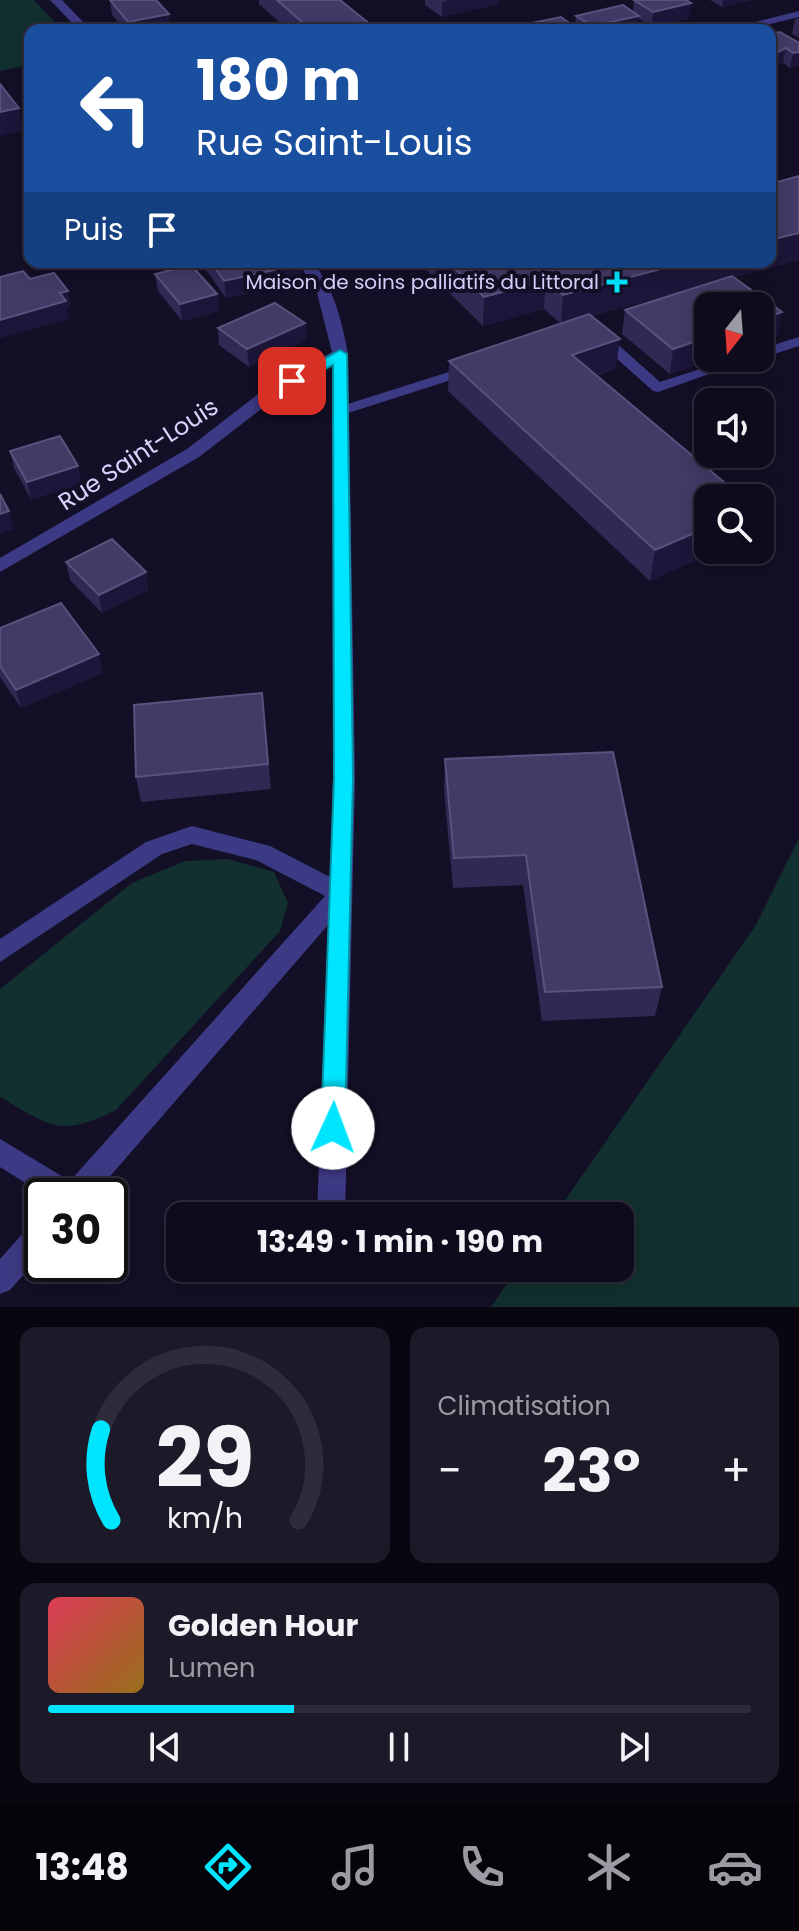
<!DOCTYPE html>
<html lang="fr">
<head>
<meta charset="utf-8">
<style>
  :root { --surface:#0e0b1c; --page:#1c1929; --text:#f1f3f6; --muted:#9b9ba3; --line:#2e2b3b; --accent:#00e5ff }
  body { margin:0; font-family:Poppins,sans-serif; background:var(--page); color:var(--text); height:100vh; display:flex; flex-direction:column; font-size:30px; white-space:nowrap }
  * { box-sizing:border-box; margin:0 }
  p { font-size:26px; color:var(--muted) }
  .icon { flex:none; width:44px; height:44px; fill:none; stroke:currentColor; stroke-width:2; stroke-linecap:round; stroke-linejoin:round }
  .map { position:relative; height:1307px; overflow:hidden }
  .side { display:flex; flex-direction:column; gap:20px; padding:20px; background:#08060f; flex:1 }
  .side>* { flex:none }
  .top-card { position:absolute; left:24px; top:24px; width:752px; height:244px; border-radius:16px; box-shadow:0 4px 20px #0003,0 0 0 2px var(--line); background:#1a4fa0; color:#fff; overflow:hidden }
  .needle { width:52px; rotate:197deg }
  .controls { position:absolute; left:694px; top:292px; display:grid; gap:16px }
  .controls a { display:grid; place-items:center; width:80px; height:80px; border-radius:16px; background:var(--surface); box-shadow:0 4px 20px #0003,0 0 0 2px var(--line); font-size:40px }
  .speed { position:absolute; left:24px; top:1178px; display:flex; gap:16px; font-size:40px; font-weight:700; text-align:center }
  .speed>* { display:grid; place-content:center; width:104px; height:104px; border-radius:50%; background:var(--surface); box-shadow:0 4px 20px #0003,0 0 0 2px var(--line); line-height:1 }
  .speed .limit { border:4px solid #111; border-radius:12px; background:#fff; color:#111 }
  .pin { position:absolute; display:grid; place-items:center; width:68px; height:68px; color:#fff; margin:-34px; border-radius:16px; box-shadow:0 4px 12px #0006 }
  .me { position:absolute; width:88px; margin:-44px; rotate:2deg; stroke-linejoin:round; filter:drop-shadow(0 0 6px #0008) }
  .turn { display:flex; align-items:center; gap:28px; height:168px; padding:0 40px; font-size:36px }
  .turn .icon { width:104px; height:104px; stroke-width:2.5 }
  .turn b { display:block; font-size:56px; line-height:68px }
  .then { display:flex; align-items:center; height:76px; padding:0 40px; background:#0003; gap:16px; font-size:30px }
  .big { font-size:60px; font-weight:700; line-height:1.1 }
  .side .tile { flex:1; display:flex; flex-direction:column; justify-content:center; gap:12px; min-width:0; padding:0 28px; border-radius:16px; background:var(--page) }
  .side .dial { align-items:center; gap:0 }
  .dial svg { height:208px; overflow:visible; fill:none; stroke:var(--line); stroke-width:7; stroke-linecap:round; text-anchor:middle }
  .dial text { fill:var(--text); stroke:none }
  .song { display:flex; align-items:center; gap:24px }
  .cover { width:96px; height:96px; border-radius:12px; background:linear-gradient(135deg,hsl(350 70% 55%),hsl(40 70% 35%)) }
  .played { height:8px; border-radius:4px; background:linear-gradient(90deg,var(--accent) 35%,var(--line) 35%) }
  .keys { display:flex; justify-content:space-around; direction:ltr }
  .heat { display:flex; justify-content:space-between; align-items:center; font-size:44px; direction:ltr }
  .side .tiles { flex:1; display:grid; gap:20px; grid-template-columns:1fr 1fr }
  .tile:last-child { grid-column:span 2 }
  .trip { position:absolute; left:166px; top:1202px; width:468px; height:80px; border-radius:16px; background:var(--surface); box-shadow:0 4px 20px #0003,0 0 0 2px var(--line); font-weight:700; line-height:80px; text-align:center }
  .dock { display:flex; height:128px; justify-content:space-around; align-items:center; background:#06040b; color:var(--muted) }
  .dock .icon { width:56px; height:56px }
  .dock .selected { color:var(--accent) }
  .dock b { font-size:36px; color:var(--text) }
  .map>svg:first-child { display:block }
  .green { fill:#12302f }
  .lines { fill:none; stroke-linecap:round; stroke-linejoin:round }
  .service { fill:#3d3a85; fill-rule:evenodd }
  .minor { fill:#3d3a85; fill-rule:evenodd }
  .wall { fill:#312854 }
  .shaded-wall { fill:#1d163a }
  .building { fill:#433a66; stroke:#5a527e; stroke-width:2 }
  .route { fill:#00e5ff; stroke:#0095a6; stroke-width:2 }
  .poi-dot { fill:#00e5ff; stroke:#130f26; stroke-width:3 }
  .labels { text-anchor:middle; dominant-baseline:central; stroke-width:8; stroke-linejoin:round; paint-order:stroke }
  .far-poi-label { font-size:20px; fill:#d9d4ff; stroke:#130f26; text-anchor:end }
  .street-label { font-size:24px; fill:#d9d4ff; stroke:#130f26 }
</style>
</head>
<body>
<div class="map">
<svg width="799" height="1307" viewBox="0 0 799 1307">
  <rect width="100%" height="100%" fill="#130f26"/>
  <g class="green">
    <path d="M0 0H34L62 30H30V65L0 71Z"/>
    <path d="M799 838V1307H491L518 1268H620V1216H554L756 925Z"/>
    <path d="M228 859 274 872 288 903 280 931 116 1110C59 1138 52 1127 0 1097V989L132 883 185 861Z"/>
  </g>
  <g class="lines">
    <g class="service">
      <path d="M600 332 605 333 660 382 734 358H755L658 392 653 391 595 339V333Z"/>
      <path d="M799 337V346L765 357 759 358 760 349Z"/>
      <path d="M471 365 476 366V372L345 414 340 416 332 411 335 408Z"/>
    </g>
    <g class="minor">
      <path d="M50 0H62L91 30H79Z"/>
      <path d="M799 11V17L745 30H724Z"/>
      <path d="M298 262H313C334 289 342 321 348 354L355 778 345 1216H317L328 925 93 1196H46L0 1167V1139L70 1181 325 896 256 860 192 844 162 854 0 962V939L146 842 192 826 270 846 330 877 333 778 332 365 274 399 199 457 0 572V558L187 449 262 391 332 352 317 293Z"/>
      <path d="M42 1219V1254L10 1290 0 1294V1259L32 1223Z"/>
    </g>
  </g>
  <g class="wall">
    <path d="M110 0 169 14 170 29 125 30 112 15Z"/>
    <path d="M259 0H340L371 30H288L259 4Z"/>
    <path d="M425 0H499V4L442 17 425 5Z"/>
    <path d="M634 0 689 18 652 27 639 19 637 30H502L575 27 576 16 633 12Z"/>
    <path d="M710 0H751L722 7Z"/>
    <path d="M799 18V38L792 34 795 19Z"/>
    <path d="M770 34 799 43V66L790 68 783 63 770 70Z"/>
    <path d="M799 176V260L734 277 782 312 777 336 670 374 622 334 625 310 690 289 591 316 616 368 596 376 743 498 650 581 448 391 449 361 560 323 544 309 483 326 418 262H770Z"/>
    <path d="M205 262H299L302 281 226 298 206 270Z"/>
    <path d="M155 274 217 294 218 311 182 321 158 291Z"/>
    <path d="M305 323 306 340 249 367 219 345 218 328Z"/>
    <path d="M10 451 82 484 31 499 14 468Z"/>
    <path d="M66 562 146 572 148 590 102 613 70 580Z"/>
    <path d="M0 628 103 673 21 708 0 677Z"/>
    <path d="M262 693 271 789 141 802 136 777Z"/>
    <path d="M445 759 662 987 655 1016 542 1021 523 885 453 888 444 790Z"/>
  </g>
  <g class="shaded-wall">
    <path d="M450 0H499V4L442 17V2Z"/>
    <path d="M723 0H751L722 7Z"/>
    <path d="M691 3 689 18 652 27 653 12Z"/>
    <path d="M169 14 170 29 129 30 128 22Z"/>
    <path d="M639 16 637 30H592V26Z"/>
    <path d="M371 25V30H347Z"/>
    <path d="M786 48 783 63 770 70V56Z"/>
    <path d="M799 52V66L790 68 793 53Z"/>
    <path d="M19 108 23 131 0 136V112Z"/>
    <path d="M799 233V260L561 324 563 295 687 262H770V240Z"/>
    <path d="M301 264 302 281 226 298 224 281Z"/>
    <path d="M546 280 544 309 483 326 484 297Z"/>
    <path d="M68 291 71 308 67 309 69 319 0 338V320Z"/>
    <path d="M217 294 218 311 182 321 180 304Z"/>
    <path d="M782 312 777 336 760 342V320Z"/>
    <path d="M305 323 306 340 249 367 247 349Z"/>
    <path d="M708 337V358H715L670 374 673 349Z"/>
    <path d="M620 339 616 368 569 385 572 355Z"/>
    <path d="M78 466 82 484 31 499 27 482Z"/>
    <path d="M9 511 14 529 0 534V514Z"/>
    <path d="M708 527V550H721L650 581 655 550Z"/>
    <path d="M146 572 148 590 102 613 99 595Z"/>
    <path d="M99 654 103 673 21 708 16 690Z"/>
  </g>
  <g class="building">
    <path d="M110 0H156L169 14 128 22Z"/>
    <path d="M277 0H340L371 25 347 30H311Z"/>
    <path d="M634 0H686L691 3 653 12Z"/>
    <path d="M623 5 639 16 592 26 576 16Z"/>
    <path d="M561 17 579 30 502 29Z"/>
    <path d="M780 32 799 43V52L793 53 786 48 770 56V34Z"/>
    <path d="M0 84 19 108 0 112Z"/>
    <path d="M799 176V233L770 240V184Z"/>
    <path d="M211 262H299L301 264 224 281Z"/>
    <path d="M448 262H687L563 295 546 280 484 297Z"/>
    <path d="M191 265 217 294 180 304 155 274Z"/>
    <path d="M23 271 30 279 54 273 68 291 60 293 66 301 0 320V277Z"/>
    <path d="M732 276 782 312 760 320V306H708V337L673 349 625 310Z"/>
    <path d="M275 303 305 323 247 349 218 328Z"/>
    <path d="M589 314 620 339 572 355 743 498H708V527L655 550 449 361Z"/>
    <path d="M60 436 78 466 27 482 10 451Z"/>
    <path d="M0 494 9 511 0 514Z"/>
    <path d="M112 539 146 572 99 595 66 562Z"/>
    <path d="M61 603 99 654 16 690 0 666V628Z"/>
    <path d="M262 693 268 764 136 777 134 705Z"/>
    <path d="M613 752 662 987 545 992 526 855 454 858 445 759Z"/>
  </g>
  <path class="route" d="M340 350 347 354 353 778 345 1128 342 1136 333 1139 325 1136 321 1128 334 778 333 365 297 385H287L285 381Z"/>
  <path class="poi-dot" d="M613 270h8v8h8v8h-8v8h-8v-8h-8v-8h8z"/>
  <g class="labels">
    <g class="far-poi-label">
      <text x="599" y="282">Maison de soins palliatifs du Littoral</text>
    </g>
    <g class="street-label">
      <text transform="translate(138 454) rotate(-33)">Rue Saint-Louis</text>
    </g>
  </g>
</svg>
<div class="controls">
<a><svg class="needle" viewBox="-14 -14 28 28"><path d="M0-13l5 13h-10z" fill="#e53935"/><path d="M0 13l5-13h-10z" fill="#9b9ba3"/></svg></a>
<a><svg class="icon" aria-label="sound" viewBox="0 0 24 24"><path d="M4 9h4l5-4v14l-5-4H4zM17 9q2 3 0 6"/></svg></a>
<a><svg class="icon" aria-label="search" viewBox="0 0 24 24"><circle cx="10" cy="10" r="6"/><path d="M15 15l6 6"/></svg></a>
</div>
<div class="speed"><div class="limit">30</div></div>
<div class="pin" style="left:292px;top:381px;background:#d93025"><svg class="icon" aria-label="arrive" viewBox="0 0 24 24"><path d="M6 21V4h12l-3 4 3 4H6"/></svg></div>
<svg class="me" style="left:333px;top:1128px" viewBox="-20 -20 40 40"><circle r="19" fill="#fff"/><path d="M0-13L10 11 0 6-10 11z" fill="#00e5ff"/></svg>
<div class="trip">13:49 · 1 min · 190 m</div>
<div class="top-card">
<div class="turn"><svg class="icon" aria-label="left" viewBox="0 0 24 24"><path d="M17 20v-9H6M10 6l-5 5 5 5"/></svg><div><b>180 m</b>Rue Saint-Louis</div></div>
<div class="then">Puis<svg class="icon" aria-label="arrive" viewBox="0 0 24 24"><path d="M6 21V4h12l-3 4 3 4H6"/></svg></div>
</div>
</div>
<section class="side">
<div class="tiles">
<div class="tile dial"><svg viewBox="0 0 100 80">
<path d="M14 69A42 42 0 1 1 86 69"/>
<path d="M14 69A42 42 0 0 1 10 34" stroke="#00e5ff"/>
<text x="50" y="56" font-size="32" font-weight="700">29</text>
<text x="50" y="72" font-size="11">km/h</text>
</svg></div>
<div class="tile"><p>Climatisation</p>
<div class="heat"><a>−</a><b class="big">23°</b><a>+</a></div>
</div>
<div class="tile">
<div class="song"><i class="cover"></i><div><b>Golden Hour</b><p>Lumen</p></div></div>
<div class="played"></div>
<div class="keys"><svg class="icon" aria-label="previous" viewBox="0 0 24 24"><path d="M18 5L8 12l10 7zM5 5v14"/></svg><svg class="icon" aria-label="pause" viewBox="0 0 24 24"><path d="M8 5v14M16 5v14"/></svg><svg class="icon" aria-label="next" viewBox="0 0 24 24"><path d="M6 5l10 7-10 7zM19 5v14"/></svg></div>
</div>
</div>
</section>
<nav class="dock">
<b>13:48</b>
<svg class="icon selected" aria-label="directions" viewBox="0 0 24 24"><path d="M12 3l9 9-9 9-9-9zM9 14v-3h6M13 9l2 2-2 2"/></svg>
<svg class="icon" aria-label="music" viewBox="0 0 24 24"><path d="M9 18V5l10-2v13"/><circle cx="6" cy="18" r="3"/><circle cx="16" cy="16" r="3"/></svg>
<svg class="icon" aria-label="phone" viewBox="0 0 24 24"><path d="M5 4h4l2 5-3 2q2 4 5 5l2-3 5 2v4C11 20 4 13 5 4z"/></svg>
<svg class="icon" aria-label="climate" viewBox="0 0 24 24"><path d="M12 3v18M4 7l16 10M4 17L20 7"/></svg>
<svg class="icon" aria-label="car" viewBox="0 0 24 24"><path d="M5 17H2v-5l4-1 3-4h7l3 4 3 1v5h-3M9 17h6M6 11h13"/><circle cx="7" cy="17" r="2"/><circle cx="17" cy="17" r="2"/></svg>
</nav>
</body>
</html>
